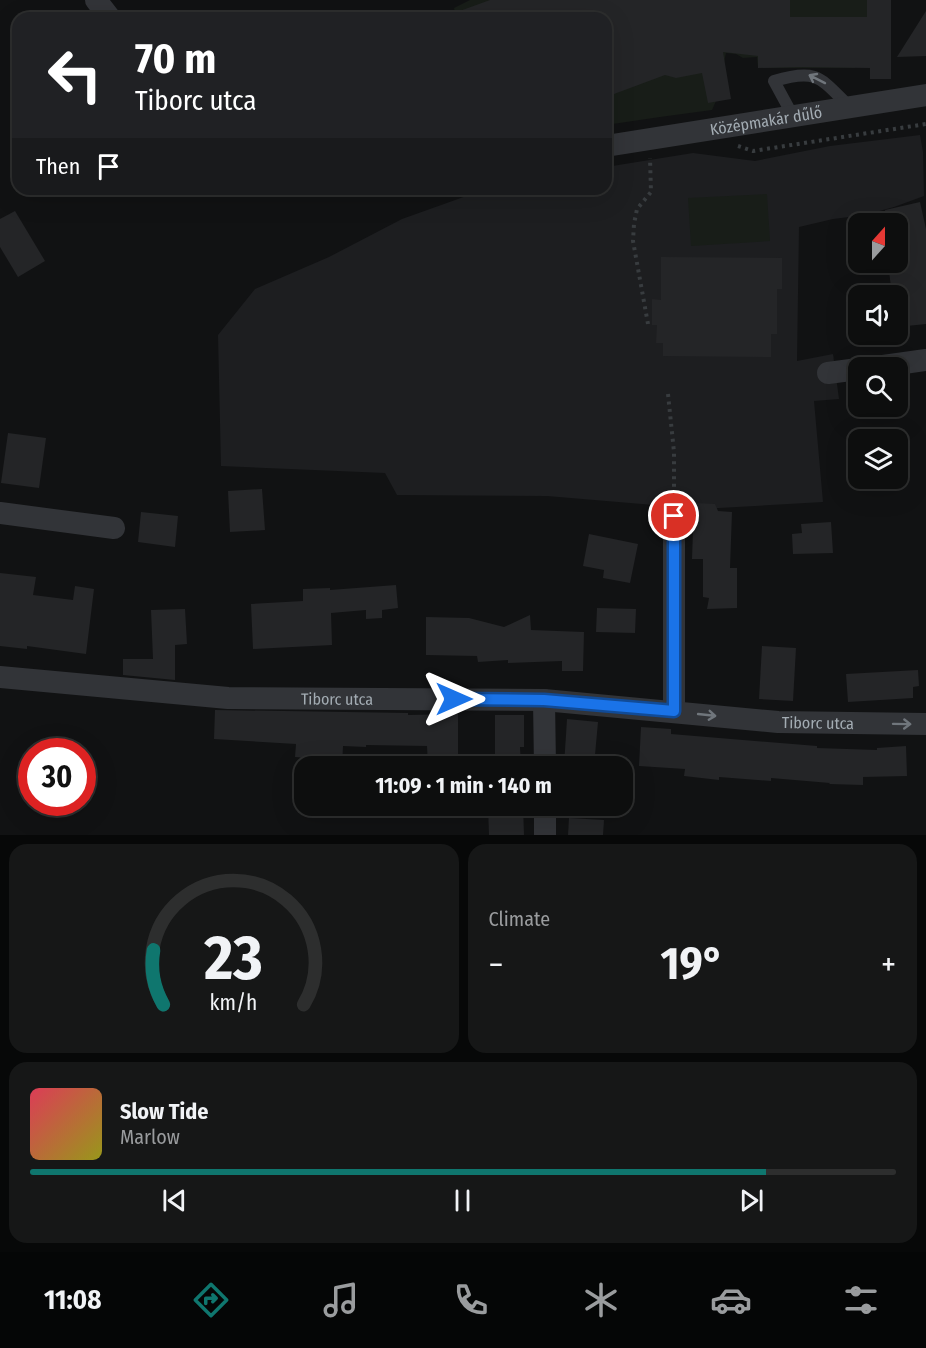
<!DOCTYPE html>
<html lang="en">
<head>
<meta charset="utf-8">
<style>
  :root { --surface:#0d0e0e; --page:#161717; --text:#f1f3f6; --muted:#9a9c9e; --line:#2d2e2e; --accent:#0f766e }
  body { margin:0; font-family:"Fira Sans Condensed",sans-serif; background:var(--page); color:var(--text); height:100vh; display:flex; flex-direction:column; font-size:22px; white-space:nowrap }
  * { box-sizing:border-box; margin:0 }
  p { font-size:20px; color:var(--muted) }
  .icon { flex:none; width:33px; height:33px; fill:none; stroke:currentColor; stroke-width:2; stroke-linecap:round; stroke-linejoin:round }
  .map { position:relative; height:835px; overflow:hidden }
  .side { display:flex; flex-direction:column; gap:9px; padding:9px; background:#070808; flex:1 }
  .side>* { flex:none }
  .hud { position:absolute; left:12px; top:12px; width:600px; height:183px; border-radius:18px; box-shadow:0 6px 24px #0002,0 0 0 2px var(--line); background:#202124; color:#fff; overflow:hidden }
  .needle { width:39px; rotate:21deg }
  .controls { position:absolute; left:848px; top:213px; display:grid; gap:12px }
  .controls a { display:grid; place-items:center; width:60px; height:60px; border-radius:12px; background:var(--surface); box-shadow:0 6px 24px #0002,0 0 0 2px var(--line); font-size:30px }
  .speed { position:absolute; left:18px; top:738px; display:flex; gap:12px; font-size:30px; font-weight:700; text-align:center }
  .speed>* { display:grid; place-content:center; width:78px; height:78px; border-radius:50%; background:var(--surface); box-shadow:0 6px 24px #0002,0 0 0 2px var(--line); line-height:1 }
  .speed .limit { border:9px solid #d22; background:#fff; color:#111 }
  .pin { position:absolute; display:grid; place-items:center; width:51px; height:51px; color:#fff; margin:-26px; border:3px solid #fff; border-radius:50%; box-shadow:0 2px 6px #0007 }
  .me { position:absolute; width:66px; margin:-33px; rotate:90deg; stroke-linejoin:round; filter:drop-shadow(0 0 4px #0008) }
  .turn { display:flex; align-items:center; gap:21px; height:126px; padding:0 24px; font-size:27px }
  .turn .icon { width:78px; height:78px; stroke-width:2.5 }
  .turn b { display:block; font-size:42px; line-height:51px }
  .then { display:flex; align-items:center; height:57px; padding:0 24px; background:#0003; gap:12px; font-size:22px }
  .big { font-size:45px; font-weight:700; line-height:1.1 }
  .side .card { flex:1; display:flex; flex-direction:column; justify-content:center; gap:9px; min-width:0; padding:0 21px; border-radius:18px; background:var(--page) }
  .side .dial { align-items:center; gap:0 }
  .dial svg { height:156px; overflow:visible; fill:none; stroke:var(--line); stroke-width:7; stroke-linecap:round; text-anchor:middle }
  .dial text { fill:var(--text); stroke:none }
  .song { display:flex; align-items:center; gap:18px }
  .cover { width:72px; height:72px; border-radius:9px; background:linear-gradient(135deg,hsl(350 70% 55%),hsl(60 70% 35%)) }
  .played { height:6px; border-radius:3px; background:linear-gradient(90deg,var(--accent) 85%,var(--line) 85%) }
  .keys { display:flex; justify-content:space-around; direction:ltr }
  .heat { display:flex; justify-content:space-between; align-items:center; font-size:33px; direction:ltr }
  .side .tiles { flex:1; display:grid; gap:9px; grid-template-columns:1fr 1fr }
  .card:last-child { grid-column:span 2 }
  .trip { position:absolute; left:294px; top:756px; width:339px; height:60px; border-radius:18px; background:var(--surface); box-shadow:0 6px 24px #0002,0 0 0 2px var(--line); font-weight:700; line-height:60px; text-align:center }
  .dock { display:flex; height:96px; justify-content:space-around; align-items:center; background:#050606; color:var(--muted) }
  .dock .icon { width:42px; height:42px }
  .dock .selected { color:var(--accent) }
  .dock b { font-size:27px; color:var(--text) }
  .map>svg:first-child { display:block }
  .built { fill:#1d1e20 }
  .green { fill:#181d18 }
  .building { fill:#242527 }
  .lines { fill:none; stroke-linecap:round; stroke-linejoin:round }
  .path { stroke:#383c3f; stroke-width:4; stroke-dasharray:3 4.5; stroke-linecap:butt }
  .service { stroke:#323438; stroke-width:12 }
  .minor { stroke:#323438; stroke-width:22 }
  .oneway { stroke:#70767c }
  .route-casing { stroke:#114b97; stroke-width:15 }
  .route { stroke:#1a73e8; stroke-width:10 }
  .labels { text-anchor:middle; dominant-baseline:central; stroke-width:6; stroke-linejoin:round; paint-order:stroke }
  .street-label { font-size:16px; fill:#a3acb3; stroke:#0c0d0e }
</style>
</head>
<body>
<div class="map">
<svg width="926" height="835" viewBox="0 0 926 835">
  <rect width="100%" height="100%" fill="#111213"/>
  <path class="built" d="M920 135 923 152 924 196 894 207 865 215 833 219 799 227 797 361 833 354 839 399 814 401 823 502 701 509 547 496 397 495 385 473 221 466 218 335 255 289 329 257 402 219 472 194 494 189H606V167L693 153 755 161 830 146Z"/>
  <g class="green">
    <path d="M470 0H891V79H870V55H855V68H758L757 57 743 58 736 54 726 53 716 101 712 110 660 117 606 125V18H456L454 8Z"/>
    <path d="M767 194 770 241 691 246 688 198Z"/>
  </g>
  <g class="building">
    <path d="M490 0H790V17H867V0H891V79H870V68L801 67 758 68V56L723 52 731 99 708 103 702 73 676 78 665 75 606 97V18H447L446 16Z"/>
    <path d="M926 11V56L897 57Z"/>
    <path d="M920 202 926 229V324L897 327V296H892L888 262H897V224H888L885 210Z"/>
    <path d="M15 211 45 261 18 277 0 247V219Z"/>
    <path d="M661 257 782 258V289H777V334H771V357L663 356V343H656L657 325H652V299L661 300Z"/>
    <path d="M8 433 46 438 39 488 1 483Z"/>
    <path d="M262 489 265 530 230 532 228 491Z"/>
    <path d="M694 503 715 504 718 511 732 512 730 568H737V608L707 609 709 598 703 597V559H692Z"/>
    <path d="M141 512 178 516 175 547 138 542Z"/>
    <path d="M831 522 833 553 793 554 792 534 802 533 801 524Z"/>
    <path d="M589 534 638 544 630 583 603 578 604 570 583 566Z"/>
    <path d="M0 573 36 577 33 595 73 600 75 586 94 589 86 654 27 646V649L0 646Z"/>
    <path d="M396 585 398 608 382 610V618L366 619V610L331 613 332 645 253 649 251 604 303 601V589L330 588V590Z"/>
    <path d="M597 608 636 609 635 633 596 632Z"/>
    <path d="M185 609 187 644 175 645V680L123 675V659H153L151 610Z"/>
    <path d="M530 615 531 630 584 632 583 671H562V661L508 663V660L478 662 477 656 426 655V617L469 618 504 627Z"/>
    <path d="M762 646 796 648 793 701 759 699Z"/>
    <path d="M918 670 919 686 913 687V698L848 702 846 674Z"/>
    <path d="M215 710 408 713V715L458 714V766L428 765 427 746 366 745V747L343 746 342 766H323V759L295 757 296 744 214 739Z"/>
    <path d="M495 715H524V747H520L521 766H495Z"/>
    <path d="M567 719 598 722 594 766H564Z"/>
    <path d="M641 727 671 729V734L817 746V748L877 750V748L906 746 907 776 863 777V785L829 784 830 783 771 778V781L719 777V780L684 776 685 769 639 766Z"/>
    <path d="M488 806H523L524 835H489Z"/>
    <path d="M569 818 604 820 603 835H568Z"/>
  </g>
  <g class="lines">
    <g class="path">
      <path d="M738 146 753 151 926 124"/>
      <path d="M648 324 633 241 634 224 637 209 651 192 650 158"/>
      <path d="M668 394 674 452V498"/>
    </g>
    <path class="service" d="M793 116 774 81C818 68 820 78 850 107"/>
    <g class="minor">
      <path d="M96 0 110 18"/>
      <path id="s1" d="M606 146 926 95"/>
      <path d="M869 368 926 360"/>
      <path d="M828 373 858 369"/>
      <path d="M0 513 114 528"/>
      <path d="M674 516V711"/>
      <path id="s2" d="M0 677 228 698 544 700 778 722 926 724"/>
      <path d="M544 700 545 766"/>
      <path d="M545 806V835"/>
    </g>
  </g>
  <defs><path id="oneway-shaft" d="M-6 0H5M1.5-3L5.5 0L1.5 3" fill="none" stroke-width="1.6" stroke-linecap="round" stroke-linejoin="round" transform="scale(1.5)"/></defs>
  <g class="oneway">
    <use href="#oneway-shaft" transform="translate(817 79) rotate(-153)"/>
    <use href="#oneway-shaft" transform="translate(707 715) rotate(6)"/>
    <use href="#oneway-shaft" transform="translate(902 724) rotate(1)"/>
  </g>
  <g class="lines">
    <defs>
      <path id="route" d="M454 699 544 700 674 711V516"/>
    </defs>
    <use href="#route" class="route-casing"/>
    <use href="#route" class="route"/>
  </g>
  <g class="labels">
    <g class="street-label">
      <text stroke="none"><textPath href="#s1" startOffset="162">Középmakár dűlő</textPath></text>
      <text stroke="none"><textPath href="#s2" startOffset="338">Tiborc utca</textPath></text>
      <text stroke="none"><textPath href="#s2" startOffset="820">Tiborc utca</textPath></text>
    </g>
  </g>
</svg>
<div class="controls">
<a><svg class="needle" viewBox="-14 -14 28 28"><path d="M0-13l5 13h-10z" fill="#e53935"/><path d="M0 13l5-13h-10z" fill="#9a9c9e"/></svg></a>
<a><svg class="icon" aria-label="sound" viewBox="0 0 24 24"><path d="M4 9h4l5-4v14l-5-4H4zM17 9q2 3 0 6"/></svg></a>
<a><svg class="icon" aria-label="search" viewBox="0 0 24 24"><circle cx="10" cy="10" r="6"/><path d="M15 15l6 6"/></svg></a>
<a><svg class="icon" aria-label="layers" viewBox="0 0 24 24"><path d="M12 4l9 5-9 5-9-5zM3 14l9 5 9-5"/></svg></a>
</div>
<div class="speed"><div class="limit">30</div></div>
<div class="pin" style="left:674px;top:516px;background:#d93025"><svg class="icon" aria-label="arrive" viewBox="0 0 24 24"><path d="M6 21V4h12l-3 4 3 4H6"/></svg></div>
<svg class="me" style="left:454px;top:699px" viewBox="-20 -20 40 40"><path d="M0-17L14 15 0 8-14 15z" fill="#1a73e8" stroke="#fff" stroke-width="4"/></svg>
<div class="trip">11:09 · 1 min · 140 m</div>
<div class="hud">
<div class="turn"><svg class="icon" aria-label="left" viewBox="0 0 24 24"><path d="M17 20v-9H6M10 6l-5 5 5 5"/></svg><div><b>70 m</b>Tiborc utca</div></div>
<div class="then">Then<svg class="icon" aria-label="arrive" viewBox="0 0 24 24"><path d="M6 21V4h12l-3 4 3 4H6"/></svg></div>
</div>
</div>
<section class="side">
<div class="tiles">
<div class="card dial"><svg viewBox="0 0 100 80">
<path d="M14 69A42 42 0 1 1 86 69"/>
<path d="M14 69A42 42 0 0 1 9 41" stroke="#0f766e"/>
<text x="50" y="56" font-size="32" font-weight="700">23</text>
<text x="50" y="72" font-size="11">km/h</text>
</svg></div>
<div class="card"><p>Climate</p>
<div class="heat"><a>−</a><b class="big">19°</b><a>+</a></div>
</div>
<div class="card">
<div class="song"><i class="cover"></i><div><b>Slow Tide</b><p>Marlow</p></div></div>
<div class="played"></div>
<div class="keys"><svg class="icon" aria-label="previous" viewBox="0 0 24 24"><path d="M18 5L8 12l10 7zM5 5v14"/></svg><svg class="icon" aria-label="pause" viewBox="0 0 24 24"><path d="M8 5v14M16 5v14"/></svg><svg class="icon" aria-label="next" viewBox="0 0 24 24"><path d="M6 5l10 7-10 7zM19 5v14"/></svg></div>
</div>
</div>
</section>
<nav class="dock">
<b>11:08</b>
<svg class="icon selected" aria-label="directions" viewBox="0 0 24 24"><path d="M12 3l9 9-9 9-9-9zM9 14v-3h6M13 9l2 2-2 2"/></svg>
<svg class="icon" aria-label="music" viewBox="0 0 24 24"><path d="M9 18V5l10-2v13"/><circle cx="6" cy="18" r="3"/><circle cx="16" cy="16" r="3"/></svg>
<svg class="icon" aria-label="phone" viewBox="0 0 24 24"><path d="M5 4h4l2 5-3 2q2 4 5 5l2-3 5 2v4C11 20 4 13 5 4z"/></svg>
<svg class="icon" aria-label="climate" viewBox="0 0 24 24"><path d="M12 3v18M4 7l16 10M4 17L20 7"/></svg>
<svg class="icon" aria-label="car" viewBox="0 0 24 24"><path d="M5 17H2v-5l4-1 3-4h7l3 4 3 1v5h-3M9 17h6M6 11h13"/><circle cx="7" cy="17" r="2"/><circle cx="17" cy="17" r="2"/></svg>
<svg class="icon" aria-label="filters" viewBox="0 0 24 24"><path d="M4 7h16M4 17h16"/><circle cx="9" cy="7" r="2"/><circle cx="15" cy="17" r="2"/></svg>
</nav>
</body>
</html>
